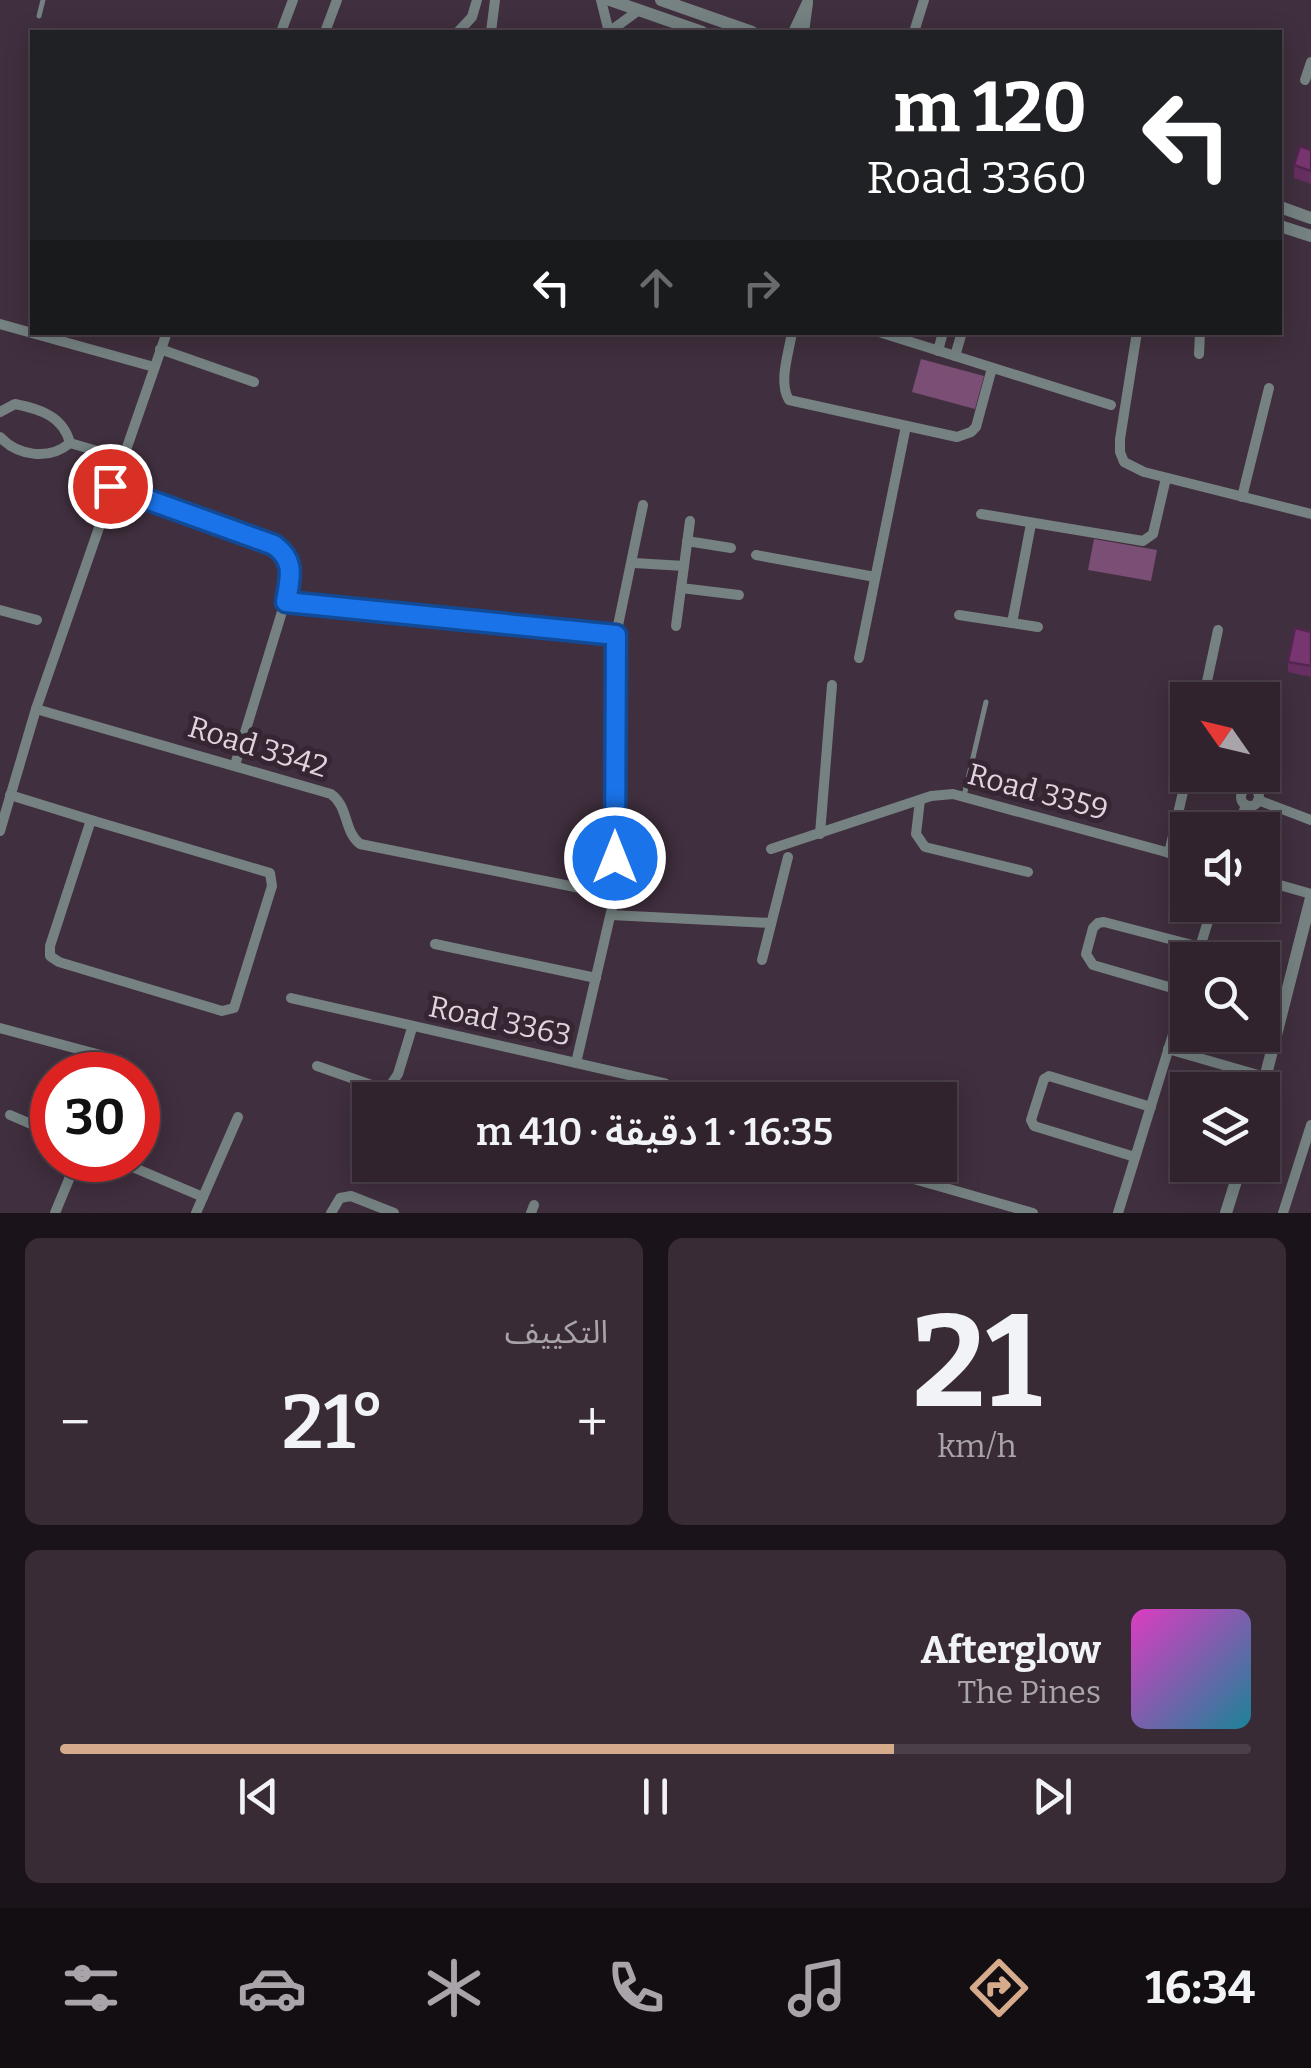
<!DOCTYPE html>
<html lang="ar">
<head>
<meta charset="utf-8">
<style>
  :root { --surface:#30232e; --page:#382b36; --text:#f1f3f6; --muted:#a8a4aa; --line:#4b404a; --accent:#d6ab8b }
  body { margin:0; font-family:Bitter,"Noto Sans Arabic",serif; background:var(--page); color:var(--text); direction:rtl; height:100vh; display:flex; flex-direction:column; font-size:38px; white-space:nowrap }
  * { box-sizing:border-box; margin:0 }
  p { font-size:32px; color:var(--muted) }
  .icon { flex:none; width:55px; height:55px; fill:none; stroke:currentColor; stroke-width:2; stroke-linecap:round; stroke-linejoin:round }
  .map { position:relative; height:1213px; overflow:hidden; direction:ltr }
  .panel { display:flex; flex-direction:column; gap:25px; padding:25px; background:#1a1319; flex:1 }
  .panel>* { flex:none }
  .top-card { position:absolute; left:30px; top:30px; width:1252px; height:305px; border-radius:0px; box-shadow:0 5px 25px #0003,0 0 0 2px var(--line); direction:rtl; background:#202124; color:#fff; overflow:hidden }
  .needle { width:65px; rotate:304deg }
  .buttons { position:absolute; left:1170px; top:682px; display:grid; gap:20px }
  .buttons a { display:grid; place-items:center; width:110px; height:110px; border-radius:0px; background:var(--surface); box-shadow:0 5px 25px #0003,0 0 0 2px var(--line); font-size:50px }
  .speed { position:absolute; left:30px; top:1052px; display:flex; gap:20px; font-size:50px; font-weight:700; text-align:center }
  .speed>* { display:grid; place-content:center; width:130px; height:130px; border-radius:50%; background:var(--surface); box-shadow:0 5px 25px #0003,0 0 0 2px var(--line); line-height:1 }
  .speed .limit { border:15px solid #d22; background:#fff; color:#111 }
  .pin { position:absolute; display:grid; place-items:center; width:85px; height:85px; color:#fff; margin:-42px; border:5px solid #fff; border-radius:50%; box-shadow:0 2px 10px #0007 }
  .me { position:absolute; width:110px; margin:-55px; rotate:0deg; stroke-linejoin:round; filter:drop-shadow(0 0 8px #0008) }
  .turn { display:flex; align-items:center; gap:35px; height:210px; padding:0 30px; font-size:45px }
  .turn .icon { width:130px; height:130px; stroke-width:2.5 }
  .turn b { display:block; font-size:70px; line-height:85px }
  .lanes { display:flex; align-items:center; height:95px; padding:0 30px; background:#0003; justify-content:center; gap:50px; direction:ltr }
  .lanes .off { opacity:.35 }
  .big { font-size:75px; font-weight:600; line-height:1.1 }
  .panel .tile { flex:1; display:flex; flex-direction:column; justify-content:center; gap:15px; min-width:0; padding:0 35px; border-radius:15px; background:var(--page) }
  .panel .dial { align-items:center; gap:0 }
  .dial b { font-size:130px; line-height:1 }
  .song { display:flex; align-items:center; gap:30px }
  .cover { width:120px; height:120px; border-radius:15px; background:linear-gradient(135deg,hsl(310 70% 55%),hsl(190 70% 35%)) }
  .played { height:10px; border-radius:5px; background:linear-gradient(90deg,var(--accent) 70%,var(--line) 70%) }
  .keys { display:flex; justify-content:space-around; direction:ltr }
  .heat { display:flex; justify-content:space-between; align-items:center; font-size:55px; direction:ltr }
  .panel .tiles { flex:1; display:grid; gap:25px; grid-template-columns:1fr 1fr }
  .tile:last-child { grid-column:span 2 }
  .trip { position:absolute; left:352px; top:1082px; width:605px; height:100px; border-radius:0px; background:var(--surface); box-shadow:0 5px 25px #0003,0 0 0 2px var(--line); font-weight:600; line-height:100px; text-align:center; direction:rtl }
  .menu { display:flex; height:160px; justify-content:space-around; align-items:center; background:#130e12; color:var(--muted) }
  .menu .icon { width:70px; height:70px }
  .menu .active { color:var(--accent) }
  .menu b { font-size:45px; color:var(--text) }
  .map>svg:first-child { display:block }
  .green { fill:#7b4e75 }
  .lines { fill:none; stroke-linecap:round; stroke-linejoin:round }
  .service { stroke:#758281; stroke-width:5 }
  .minor { stroke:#758281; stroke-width:10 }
  .tertiary { stroke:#758281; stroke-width:12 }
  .wall { fill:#672e61 }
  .building { fill:#783671; stroke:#54264f; stroke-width:2.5 }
  .route-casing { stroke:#114b97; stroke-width:25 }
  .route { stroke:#1a73e8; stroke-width:18 }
  .labels { text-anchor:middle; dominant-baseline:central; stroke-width:10; stroke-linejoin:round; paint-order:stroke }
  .street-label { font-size:30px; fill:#dfd4dd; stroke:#362533 }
</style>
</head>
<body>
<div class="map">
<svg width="1311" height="1213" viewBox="0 0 1311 1213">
  <rect width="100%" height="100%" fill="#402f3e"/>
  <g class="green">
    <path d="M921 359 984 376 975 409 912 392Z"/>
    <path d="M1094 539 1157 550 1151 581 1088 570Z"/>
  </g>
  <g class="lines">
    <g class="service">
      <path d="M39 16 43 0"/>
      <path d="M964 796 986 702"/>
    </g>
    <g class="minor">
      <path d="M601 0 609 32"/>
      <path d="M281 32 293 0"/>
      <path d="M325 32 337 0"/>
      <path d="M458 32 472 17 477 0"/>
      <path d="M491 32 495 0"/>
      <path d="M609 32 639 10"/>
      <path d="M793 32 808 0"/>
      <path d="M804 32 808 3"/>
      <path d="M914 32 924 0"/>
      <path d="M1305 80 1311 62"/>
      <path d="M0 324 154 367"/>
      <path d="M792 332C789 353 778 382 789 400L957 437 971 432 976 427 992 368"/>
      <path d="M879 332 1111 405"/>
      <path d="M1137 332 1120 439V452L1124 462 1144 472 1311 514"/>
      <path d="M160 349 254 382"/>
      <path d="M938 351 943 332"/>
      <path d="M1199 354 1200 332"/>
      <path d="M955 356 962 332"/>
      <path d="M0 412 15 404C40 409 63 416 70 443"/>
      <path d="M0 437C19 457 50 460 70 443"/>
      <path d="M70 443 121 458"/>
      <path d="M111 486 274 545 287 554 292 567 285 602 235 765"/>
      <path d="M1242 497 1269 388"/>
      <path d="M981 514 1143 541 1153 534 1166 478"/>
      <path d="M687 541 731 548"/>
      <path d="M756 555 875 577"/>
      <path d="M634 563 684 566"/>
      <path d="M681 588 739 595"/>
      <path d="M285 602 616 635"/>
      <path d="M0 610 37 620"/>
      <path d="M959 615 1038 627"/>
      <path d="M1012 623 1031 524"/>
      <path d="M676 626 690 521"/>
      <path d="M859 658 906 426"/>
      <path d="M1203 700 1218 630"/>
      <path d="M36 709 331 794C349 807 343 830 360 844L615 895"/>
      <path d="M1262 765 1270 748"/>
      <circle cx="1250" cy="797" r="9"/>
      <path d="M10 795 91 820"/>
      <path d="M920 800 916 834 925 847 1028 872"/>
      <path d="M1258 800 1311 820"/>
      <path d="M91 820 270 873 272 886 234 1008 222 1011 59 962 50 956V946Z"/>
      <path d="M1237 830 1246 805"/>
      <path d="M0 831 36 709 167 332"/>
      <path d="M820 834 832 685"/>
      <path d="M771 849 931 796 953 794 1188 858"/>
      <path d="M1169 853 1188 770"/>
      <path d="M1262 880 1311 894"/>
      <path d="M611 915 771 923"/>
      <path d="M435 944 596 978"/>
      <path d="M762 960 788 857"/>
      <path d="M1196 960 1213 905"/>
      <path d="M1186 992 1093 965 1086 954 1093 928 1098 923 1104 922 1200 947"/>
      <path d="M291 998 664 1083 695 1100"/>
      <path d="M0 1028 119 1060"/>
      <path d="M1168 1049 1265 1077"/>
      <path d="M576 1063 615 895 616 635 643 505"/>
      <path d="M317 1066 380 1088 390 1086 398 1074 412 1028"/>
      <path d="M10 1115 52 1133"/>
      <path d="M1135 1157 1034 1126 1031 1120 1044 1079 1049 1076 1151 1107"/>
      <path d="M116 1160 203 1197"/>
      <path d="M865 1165 1033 1213"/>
      <path d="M55 1213 77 1160"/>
      <path d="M196 1213 238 1117"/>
      <path d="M331 1213 340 1198 351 1196 394 1213"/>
      <path d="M531 1213 534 1205"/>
      <path d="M1118 1213 1187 989"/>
      <path d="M1283 1213 1311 1125"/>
    </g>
    <g class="tertiary">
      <path d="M610 0 702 32"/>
      <path d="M661 0 752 32"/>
      <path d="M1280 207 1311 218"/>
      <path d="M1280 226 1311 236"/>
      <path d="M1262 1090 1311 898"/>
      <path d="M1226 1213 1241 1165"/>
    </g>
  </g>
  <g class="wall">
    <path d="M1311 150V184L1294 178V165Z"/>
    <path d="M1311 632V677L1288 672V662Z"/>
  </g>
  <g class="building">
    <path d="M1300 146 1311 150V171L1294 165Z"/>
    <path d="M1295 628 1311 632V666L1288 662Z"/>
  </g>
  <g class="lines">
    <defs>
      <path id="route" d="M110 486 274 545C296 561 290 577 286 602L616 635 615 858"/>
    </defs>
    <use href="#route" class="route-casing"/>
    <use href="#route" class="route"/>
  </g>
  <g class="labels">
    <g class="street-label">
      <text transform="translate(258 747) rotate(17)">Road 3342</text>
      <text transform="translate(1038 792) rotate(15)">Road 3359</text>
      <text transform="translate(500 1021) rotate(12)">Road 3363</text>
    </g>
  </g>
</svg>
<div class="buttons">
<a><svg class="needle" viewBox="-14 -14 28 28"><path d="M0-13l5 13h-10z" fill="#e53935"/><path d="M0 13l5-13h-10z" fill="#a8a4aa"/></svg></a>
<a><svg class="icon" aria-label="sound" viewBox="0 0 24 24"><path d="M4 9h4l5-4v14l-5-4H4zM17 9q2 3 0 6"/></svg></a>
<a><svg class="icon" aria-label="search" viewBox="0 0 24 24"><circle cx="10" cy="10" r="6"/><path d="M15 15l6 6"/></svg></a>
<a><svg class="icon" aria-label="layers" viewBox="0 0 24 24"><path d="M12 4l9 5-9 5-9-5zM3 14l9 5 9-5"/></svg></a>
</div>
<div class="speed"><div class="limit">30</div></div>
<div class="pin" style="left:110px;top:486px;background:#d93025"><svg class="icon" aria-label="arrive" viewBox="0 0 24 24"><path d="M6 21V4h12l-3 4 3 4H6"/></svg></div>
<svg class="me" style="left:615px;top:858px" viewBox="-20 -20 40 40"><circle r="17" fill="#1a73e8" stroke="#fff" stroke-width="3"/><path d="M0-11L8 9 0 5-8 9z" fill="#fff"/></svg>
<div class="trip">16:35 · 1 دقيقة · 410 m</div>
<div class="top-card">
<div class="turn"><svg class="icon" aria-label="left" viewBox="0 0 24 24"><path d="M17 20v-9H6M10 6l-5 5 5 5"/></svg><div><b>120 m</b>Road 3360</div></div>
<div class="lanes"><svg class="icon" aria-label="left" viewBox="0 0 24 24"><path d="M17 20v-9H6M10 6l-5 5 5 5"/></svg><svg class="icon off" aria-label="ahead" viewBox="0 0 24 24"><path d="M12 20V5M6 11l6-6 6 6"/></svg><svg class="icon off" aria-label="right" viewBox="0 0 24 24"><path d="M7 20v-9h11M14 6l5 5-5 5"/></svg></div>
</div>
</div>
<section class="panel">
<div class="tiles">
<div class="tile dial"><b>21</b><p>km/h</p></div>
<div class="tile"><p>التكييف</p>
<div class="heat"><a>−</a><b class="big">21°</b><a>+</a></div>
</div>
<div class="tile">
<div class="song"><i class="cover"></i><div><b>Afterglow</b><p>The Pines</p></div></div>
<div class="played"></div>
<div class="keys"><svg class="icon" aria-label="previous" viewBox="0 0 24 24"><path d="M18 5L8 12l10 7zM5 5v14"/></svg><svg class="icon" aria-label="pause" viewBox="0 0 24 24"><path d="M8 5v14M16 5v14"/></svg><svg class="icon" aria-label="next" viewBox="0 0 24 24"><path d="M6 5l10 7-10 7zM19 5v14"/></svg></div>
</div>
</div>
</section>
<nav class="menu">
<b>16:34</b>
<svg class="icon active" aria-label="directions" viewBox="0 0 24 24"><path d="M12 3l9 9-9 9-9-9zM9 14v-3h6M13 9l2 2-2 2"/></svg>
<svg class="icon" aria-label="music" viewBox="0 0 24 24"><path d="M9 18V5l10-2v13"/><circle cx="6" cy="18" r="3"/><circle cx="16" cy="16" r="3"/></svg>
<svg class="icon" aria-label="phone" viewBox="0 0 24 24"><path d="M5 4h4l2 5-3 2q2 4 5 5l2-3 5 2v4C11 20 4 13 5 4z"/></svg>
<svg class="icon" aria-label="climate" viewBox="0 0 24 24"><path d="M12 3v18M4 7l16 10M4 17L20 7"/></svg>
<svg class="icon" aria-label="car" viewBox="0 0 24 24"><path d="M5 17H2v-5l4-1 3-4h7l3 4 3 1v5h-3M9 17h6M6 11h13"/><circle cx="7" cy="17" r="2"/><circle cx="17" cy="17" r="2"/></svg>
<svg class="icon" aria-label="filters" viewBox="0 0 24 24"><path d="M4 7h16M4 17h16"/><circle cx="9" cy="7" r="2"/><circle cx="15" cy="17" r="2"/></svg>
</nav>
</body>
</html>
